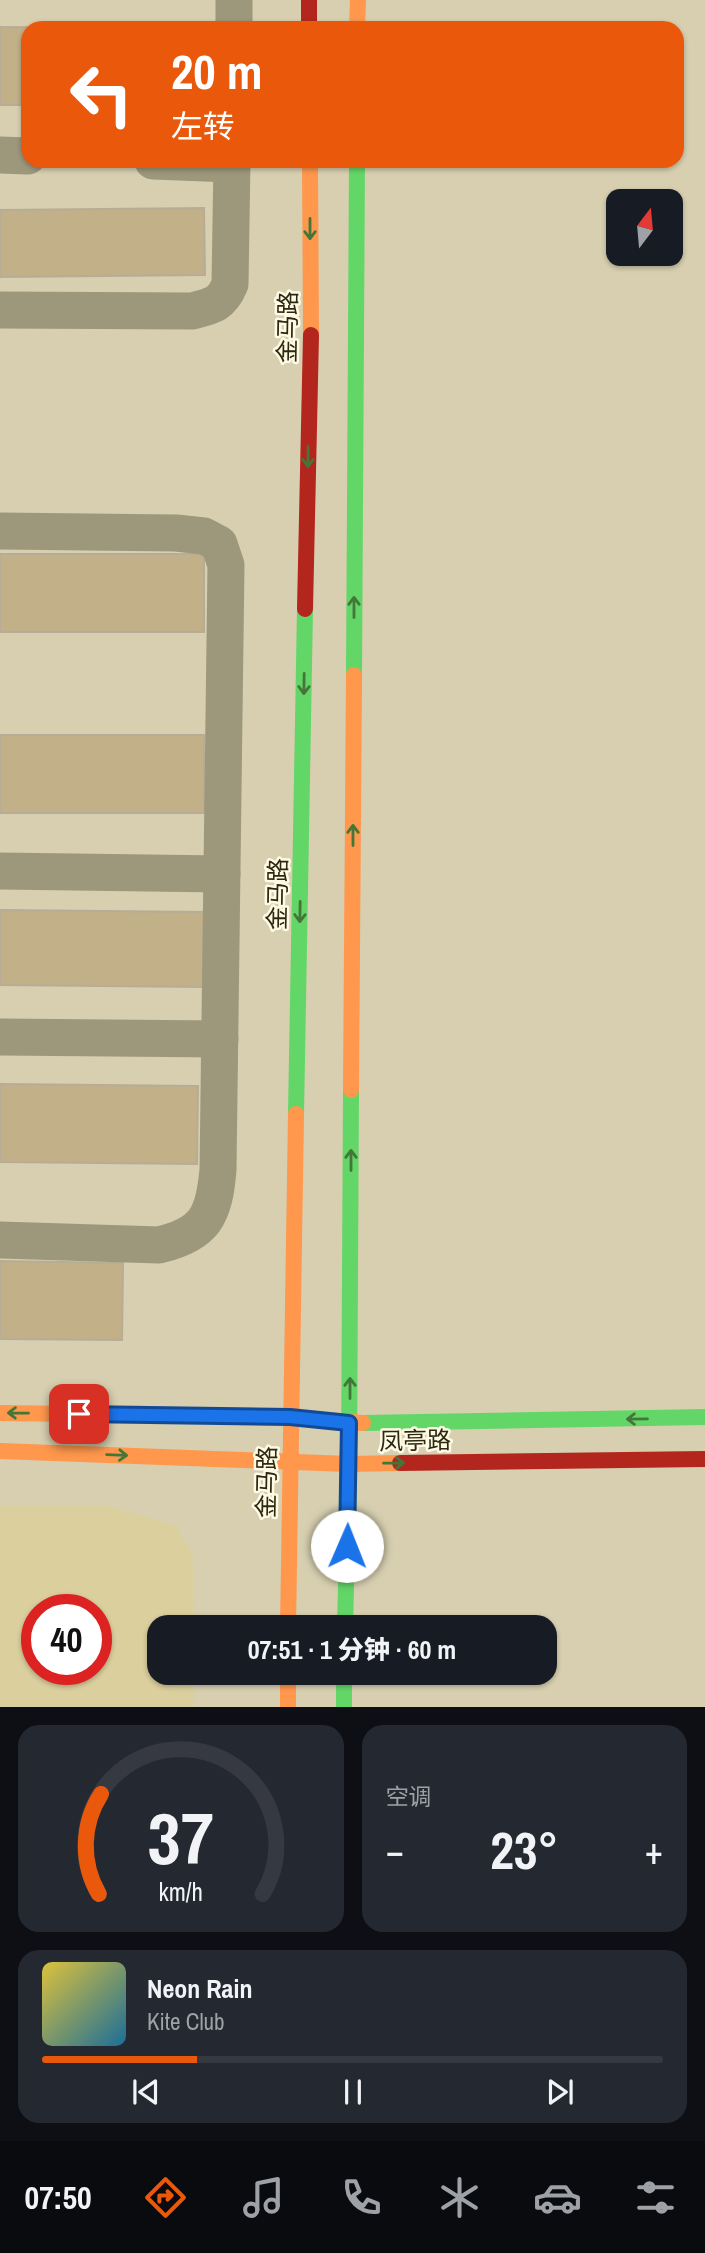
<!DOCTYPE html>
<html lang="zh">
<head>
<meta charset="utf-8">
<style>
  :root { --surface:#171b24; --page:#242831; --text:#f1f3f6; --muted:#9ea1a6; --line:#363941; --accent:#ea580c }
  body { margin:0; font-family:"Archivo Narrow","Noto Sans SC",sans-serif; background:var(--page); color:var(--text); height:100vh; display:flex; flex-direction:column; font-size:26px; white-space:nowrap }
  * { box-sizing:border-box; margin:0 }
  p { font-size:23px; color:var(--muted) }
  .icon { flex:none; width:38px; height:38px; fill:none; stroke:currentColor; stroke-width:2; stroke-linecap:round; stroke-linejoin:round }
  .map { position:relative; height:1707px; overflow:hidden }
  .drawer { display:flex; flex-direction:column; gap:18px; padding:18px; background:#0d0f14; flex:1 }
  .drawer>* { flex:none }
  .top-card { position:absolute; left:21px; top:21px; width:663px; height:147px; border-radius:21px; box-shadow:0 2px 5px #0004; background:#ea580c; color:#fff; overflow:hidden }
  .needle { width:46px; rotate:16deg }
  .fabs { position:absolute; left:606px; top:189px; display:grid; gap:14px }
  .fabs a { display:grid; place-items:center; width:77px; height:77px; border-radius:14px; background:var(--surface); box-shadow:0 2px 5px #0004; font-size:35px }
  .speed { position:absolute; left:21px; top:1594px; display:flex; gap:14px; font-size:35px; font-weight:700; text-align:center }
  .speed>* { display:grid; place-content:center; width:91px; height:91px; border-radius:50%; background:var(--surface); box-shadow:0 2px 5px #0004; line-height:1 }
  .speed .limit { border:10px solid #d22; background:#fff; color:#111 }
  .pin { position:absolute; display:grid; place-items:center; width:60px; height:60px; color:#fff; margin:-30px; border-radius:14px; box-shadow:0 4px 10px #0006 }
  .me { position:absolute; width:77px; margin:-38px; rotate:1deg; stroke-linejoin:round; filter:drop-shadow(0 0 5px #0008) }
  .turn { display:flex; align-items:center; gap:24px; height:147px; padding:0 35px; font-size:32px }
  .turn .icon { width:91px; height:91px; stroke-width:2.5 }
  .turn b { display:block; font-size:49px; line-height:60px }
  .big { font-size:52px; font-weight:800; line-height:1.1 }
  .drawer .tile { flex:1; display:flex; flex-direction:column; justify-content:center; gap:10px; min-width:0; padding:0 24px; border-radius:21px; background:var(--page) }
  .drawer .dial { align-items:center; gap:0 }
  .dial svg { height:182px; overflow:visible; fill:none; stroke:var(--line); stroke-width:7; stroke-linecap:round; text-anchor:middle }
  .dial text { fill:var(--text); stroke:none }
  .song { display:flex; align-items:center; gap:21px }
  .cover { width:84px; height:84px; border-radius:10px; background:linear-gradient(135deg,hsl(50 70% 55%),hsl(200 70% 35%)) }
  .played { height:7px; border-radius:4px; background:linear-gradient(90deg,var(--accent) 25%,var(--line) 25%) }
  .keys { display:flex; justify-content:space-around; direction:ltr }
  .heat { display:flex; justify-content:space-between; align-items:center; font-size:38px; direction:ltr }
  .drawer .tiles { flex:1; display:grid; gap:18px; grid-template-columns:1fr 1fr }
  .tile:last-child { grid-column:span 2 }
  .trip { position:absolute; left:147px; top:1615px; width:410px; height:70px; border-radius:21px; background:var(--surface); box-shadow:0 2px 5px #0004; font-weight:800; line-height:70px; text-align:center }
  .dock { display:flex; height:112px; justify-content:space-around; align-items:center; background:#090b0e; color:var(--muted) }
  .dock .icon { width:49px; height:49px }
  .dock .on { color:var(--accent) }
  .dock b { font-size:32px; color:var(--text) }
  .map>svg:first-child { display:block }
  .built { fill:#dbcf9e; fill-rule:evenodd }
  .building { fill:#c1b088; stroke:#b7ad97; stroke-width:2 }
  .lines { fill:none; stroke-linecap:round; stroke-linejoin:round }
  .street { stroke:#9d987c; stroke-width:37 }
  .fast { stroke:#63d668; stroke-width:16 }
  .slow { stroke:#ff974d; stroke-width:16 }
  .jam { stroke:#b3261e; stroke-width:16 }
  .oneway { stroke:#457639 }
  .route-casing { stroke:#114b97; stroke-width:18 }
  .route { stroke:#1a73e8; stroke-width:12 }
  .labels { text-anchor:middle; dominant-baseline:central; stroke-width:5; stroke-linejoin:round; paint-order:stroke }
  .street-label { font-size:24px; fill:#2d2812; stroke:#fffae4 }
</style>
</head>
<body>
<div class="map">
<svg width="705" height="1707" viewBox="0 0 705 1707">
  <rect width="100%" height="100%" fill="#d7cfb0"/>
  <path class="built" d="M0 1506H109L176 1526 193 1555 194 1627 159 1628V1673H194V1707H0ZM37 1610H96V1670H37Z"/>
  <g class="building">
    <path d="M0 27 156 28H28V105H0Z"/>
    <path d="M204 208 205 275 0 277V210Z"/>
    <rect x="0" y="554" width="204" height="78"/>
    <rect x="0" y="735" width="204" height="78"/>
    <path d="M0 910 204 912 203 987 0 985Z"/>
    <path d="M0 1084 198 1086 197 1164 0 1162Z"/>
    <path d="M0 1261 123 1263 122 1340 0 1339Z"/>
  </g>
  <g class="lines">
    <g class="street">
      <path d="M234 28V0"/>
      <path d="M0 155 28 156"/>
      <path d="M153 161 231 164"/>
      <path d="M0 310 192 311C213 306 222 304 230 284L232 161"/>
      <path d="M0 531 176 533 204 536 219 544 226 565 218 1170C214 1215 206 1234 159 1245L0 1240"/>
      <path d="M0 871 222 874"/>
      <path d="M0 1037 220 1039"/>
    </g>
    <g class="fast">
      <path d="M354 675 357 161"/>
      <path d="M296 1114 305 609"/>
      <path d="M363 1423 705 1417"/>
      <path d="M345 1628 349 1464 351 1090"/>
      <path d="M344 1673V1707"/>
    </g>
    <g class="slow">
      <path d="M357 28 358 0"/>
      <path d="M310 161 311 335"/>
      <path d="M351 1090 354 675"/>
      <path d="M0 1413 290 1417 363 1423"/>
      <path d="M0 1451 349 1464 400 1463"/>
      <path d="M288 1628 296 1114"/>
      <path d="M288 1673V1707"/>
    </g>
    <g class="jam">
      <path d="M309 0V28"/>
      <path d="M305 609 311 335"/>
      <path d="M400 1463 705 1459"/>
    </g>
  </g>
  <defs><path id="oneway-shaft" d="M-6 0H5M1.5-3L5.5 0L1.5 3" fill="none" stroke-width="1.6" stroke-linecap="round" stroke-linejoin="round" transform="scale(1.75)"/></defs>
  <g class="oneway">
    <use href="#oneway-shaft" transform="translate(310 229) rotate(90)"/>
    <use href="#oneway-shaft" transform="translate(308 457) rotate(91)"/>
    <use href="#oneway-shaft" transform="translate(354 607) rotate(-90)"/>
    <use href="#oneway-shaft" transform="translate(304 684) rotate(91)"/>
    <use href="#oneway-shaft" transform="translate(353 835) rotate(-90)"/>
    <use href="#oneway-shaft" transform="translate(300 912) rotate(91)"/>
    <use href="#oneway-shaft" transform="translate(351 1160) rotate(-90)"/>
    <use href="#oneway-shaft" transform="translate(350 1388) rotate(-90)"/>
    <use href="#oneway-shaft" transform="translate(18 1413) rotate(-179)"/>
    <use href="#oneway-shaft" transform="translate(637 1419) rotate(179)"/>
    <use href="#oneway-shaft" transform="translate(117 1455) rotate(2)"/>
    <use href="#oneway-shaft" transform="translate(394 1463) rotate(-1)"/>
  </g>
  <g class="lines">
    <defs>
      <path id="route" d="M79 1414 290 1417 349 1423 347 1546"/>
    </defs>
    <use href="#route" class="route-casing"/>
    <use href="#route" class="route"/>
  </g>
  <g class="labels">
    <g class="street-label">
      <text transform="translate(287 327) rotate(-89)">金马路</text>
      <text transform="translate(277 894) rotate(-89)">金马路</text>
      <text transform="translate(415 1440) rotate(-1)">凤亭路</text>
      <text transform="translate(266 1482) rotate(-89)">金马路</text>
    </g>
  </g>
</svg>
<div class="fabs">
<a><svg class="needle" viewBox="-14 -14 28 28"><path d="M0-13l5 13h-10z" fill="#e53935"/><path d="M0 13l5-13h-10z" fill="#9ea1a6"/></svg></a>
</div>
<div class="speed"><div class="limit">40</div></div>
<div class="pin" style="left:79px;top:1414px;background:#d93025"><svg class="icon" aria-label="arrive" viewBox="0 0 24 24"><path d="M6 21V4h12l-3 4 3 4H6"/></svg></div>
<svg class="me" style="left:347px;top:1546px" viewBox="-20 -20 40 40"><circle r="19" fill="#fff"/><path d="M0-13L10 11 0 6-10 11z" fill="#1a73e8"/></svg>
<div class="trip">07:51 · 1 分钟 · 60 m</div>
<div class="top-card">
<div class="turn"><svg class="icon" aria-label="left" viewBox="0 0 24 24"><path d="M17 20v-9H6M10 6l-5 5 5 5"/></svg><div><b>20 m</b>左转</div></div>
</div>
</div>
<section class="drawer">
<div class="tiles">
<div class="tile dial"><svg viewBox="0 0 100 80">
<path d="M14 69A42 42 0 1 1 86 69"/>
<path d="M14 69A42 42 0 0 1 15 25" stroke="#ea580c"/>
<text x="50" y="56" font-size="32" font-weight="700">37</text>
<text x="50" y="72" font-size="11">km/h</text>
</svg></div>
<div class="tile"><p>空调</p>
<div class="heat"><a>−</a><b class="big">23°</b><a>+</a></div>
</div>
<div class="tile">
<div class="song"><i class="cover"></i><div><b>Neon Rain</b><p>Kite Club</p></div></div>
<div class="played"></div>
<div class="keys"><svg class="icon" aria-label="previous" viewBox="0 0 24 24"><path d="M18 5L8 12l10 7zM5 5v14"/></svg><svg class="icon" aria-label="pause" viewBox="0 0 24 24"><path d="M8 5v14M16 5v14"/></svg><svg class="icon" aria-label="next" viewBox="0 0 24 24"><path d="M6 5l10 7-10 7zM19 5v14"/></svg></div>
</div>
</div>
</section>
<nav class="dock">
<b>07:50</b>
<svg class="icon on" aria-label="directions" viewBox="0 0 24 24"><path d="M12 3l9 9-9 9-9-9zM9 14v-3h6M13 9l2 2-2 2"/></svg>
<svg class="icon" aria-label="music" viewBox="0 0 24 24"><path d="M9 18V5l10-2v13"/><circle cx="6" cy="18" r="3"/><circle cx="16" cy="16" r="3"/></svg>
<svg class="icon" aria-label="phone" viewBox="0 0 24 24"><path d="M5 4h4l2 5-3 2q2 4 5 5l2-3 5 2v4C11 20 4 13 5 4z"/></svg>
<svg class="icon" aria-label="climate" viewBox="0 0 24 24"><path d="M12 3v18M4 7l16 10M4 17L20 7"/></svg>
<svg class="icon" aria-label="car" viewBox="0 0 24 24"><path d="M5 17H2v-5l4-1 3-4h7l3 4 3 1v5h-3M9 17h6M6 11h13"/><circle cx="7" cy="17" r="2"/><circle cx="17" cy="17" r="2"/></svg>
<svg class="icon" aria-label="filters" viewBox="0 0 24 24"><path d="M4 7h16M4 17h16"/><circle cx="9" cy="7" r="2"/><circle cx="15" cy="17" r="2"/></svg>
</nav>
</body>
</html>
